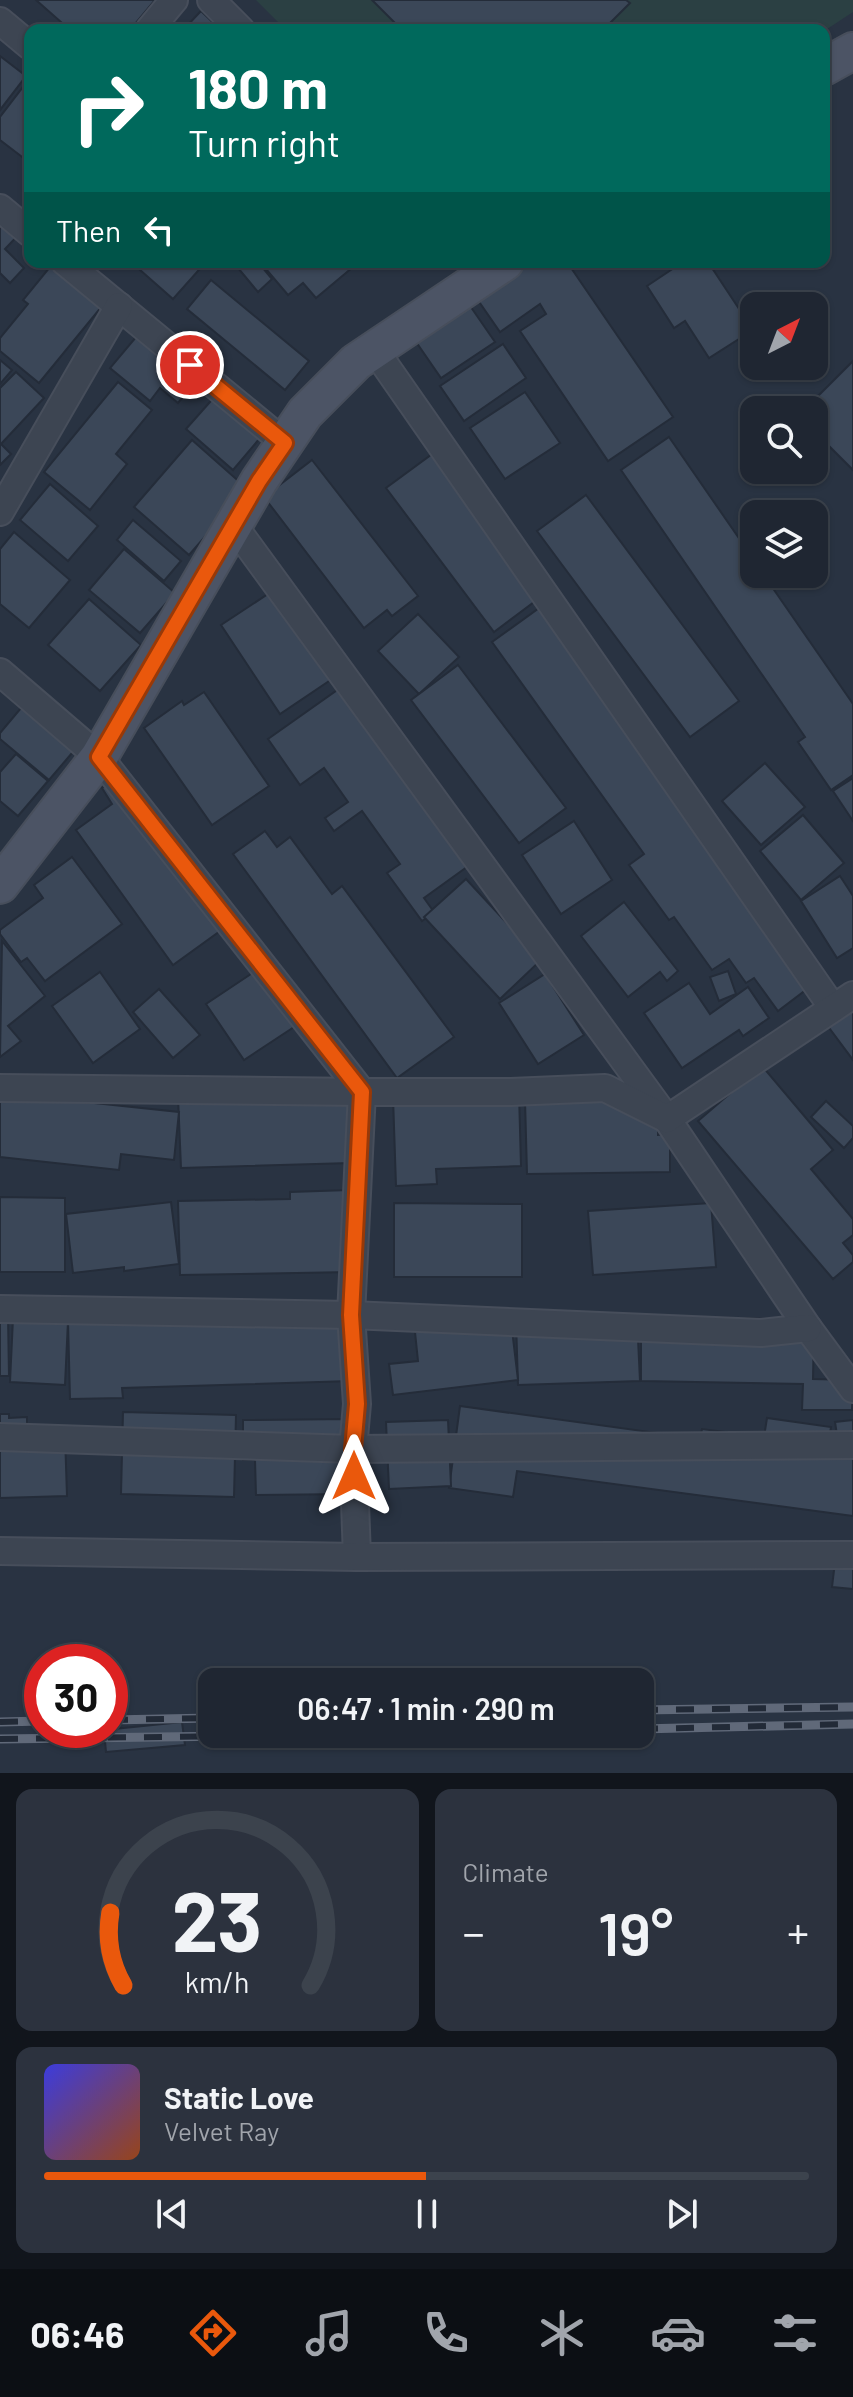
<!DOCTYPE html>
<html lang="en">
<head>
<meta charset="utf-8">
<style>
  :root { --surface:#1f2632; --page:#2c323e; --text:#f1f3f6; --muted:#a1a5ac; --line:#3c434d; --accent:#ea580c }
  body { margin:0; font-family:Barlow,sans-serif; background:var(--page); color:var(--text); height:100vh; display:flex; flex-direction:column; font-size:30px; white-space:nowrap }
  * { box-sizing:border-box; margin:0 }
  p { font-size:26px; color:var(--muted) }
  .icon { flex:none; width:44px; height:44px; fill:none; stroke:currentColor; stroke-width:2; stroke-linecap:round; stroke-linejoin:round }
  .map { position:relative; height:1773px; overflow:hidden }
  .sheet { display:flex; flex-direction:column; gap:16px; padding:16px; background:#11151c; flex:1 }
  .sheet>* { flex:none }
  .banner { position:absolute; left:24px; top:24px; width:806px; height:244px; border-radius:16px; box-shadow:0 2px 6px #0004,0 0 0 2px var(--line); background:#00695c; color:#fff; overflow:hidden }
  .needle { width:52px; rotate:42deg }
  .controls { position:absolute; left:740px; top:292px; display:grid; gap:16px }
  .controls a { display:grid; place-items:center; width:88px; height:88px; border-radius:16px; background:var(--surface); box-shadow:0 2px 6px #0004,0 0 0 2px var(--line); font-size:40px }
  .speed { position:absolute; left:24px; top:1644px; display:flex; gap:16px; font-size:40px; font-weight:700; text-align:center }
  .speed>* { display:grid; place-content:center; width:104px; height:104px; border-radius:50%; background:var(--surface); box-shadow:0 2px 6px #0004,0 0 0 2px var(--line); line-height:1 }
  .speed .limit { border:12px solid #d22; background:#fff; color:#111 }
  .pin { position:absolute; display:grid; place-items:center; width:68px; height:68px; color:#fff; margin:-34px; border:4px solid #fff; border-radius:50%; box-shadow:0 2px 8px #0007 }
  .me { position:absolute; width:88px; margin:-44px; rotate:0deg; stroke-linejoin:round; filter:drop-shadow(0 0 6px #0008) }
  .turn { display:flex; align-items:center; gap:28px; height:168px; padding:0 32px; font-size:36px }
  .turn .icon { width:104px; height:104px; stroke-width:2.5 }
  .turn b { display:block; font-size:56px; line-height:68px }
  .then { display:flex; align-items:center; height:76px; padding:0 32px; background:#0003; gap:16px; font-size:30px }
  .big { font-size:60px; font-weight:600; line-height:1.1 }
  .sheet .widget { flex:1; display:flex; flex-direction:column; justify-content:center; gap:12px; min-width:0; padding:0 28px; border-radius:16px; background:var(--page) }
  .sheet .dial { align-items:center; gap:0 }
  .dial svg { height:208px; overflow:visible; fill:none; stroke:var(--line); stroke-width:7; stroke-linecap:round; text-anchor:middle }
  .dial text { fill:var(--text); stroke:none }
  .song { display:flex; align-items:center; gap:24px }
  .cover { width:96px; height:96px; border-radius:12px; background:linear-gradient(135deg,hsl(240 70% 55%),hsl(20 70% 35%)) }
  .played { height:8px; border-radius:4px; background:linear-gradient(90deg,var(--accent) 50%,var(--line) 50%) }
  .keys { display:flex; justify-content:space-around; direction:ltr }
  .heat { display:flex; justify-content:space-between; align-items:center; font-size:44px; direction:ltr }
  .sheet .tiles { flex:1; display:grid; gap:16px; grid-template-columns:1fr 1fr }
  .widget:last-child { grid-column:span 2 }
  .trip { position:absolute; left:198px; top:1668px; width:456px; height:80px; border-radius:16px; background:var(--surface); box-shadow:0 2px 6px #0004,0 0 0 2px var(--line); font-weight:600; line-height:80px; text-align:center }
  .tabs { display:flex; height:128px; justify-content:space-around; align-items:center; background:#0c0f14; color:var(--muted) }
  .tabs .icon { width:56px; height:56px }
  .tabs .on { color:var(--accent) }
  .tabs b { font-size:36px; color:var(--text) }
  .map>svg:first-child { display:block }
  .green { fill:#2b4043 }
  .building { fill:#3b4758; stroke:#242c39; stroke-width:2 }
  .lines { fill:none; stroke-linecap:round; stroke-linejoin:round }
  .street-casing { stroke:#474e5b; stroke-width:30 }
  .secondary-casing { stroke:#474e5b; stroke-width:40 }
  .street { stroke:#3d4552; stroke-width:26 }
  .secondary { stroke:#4c5465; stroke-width:36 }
  .rail-casing { stroke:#606979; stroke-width:9 }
  .rail { stroke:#222a37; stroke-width:6; stroke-dasharray:18; stroke-linecap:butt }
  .route-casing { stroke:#983908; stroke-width:20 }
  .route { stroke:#ea580c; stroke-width:14 }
</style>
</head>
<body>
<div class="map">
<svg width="853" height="1773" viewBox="0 0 853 1773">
  <rect width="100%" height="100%" fill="#293342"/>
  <path class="green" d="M256 0H853V12L824 31 286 30Z"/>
  <g class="building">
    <path d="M36 0H155L130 30H70Z"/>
    <path d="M372 0H626L630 3 603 30H402Z"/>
    <path d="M201 11 221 30H183Z"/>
    <path d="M0 56 26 76 0 110Z"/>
    <path d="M23 87 30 92V163L0 140V117Z"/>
    <path d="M0 207 24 229 5 249 24 268 10 283 0 273Z"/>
    <path d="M54 262 112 294 39 383 0 351V338L28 304 23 300Z"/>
    <path d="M131 262H206L173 299Z"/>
    <path d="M233 262H258L272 279 258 292Z"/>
    <path d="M260 262H359L316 298 303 283 288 295Z"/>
    <path d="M519 262H567L673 417 608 461 520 331 546 314 540 304 500 332 473 293Z"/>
    <path d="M683 262H708L753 330 709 358 685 321 674 328 647 286Z"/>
    <path d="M211 280 309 361 285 390 187 309Z"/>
    <path d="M466 300 495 342 441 378 412 336Z"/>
    <path d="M147 324 204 371 178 403 160 388 150 401 110 368Z"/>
    <path d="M503 344 526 378 464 421 440 386Z"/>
    <path d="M0 360 12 370 0 384Z"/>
    <path d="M853 361V470L814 431V410H804Z"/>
    <path d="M16 372 44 398 1 444 11 454 0 465V388Z"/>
    <path d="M118 382 152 410 116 454 127 464 90 510 44 472Z"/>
    <path d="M225 385 271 425 233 470 186 429Z"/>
    <path d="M525 392 560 443 505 479 470 428Z"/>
    <path d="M669 437 754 560V574H763L853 704V775L831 790 798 742 805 737 621 470Z"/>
    <path d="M192 440 243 485 220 511 224 515 189 555 134 507Z"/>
    <path d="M435 452 542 596 494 632 386 488Z"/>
    <path d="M312 460 418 596 392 616 387 610 364 628 264 497Z"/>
    <path d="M50 484 98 526 68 561 20 520Z"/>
    <path d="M586 495 739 701 690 737 537 531Z"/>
    <path d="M133 520 181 561 164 581 117 540Z"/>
    <path d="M14 532 70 580 29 628 0 604V549Z"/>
    <path d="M124 549 175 593 140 633 89 590Z"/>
    <path d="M277 588 335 677 280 714 221 625Z"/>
    <path d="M89 599 141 645 100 691 48 645Z"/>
    <path d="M542 606 807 989 778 1011 754 978 746 983 729 959 712 970 674 917 669 920 629 865 644 854 492 642Z"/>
    <path d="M418 614 459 657 419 694 378 651Z"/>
    <path d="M458 665 566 808 519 843 411 700Z"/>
    <path d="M343 686 471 864 424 898 434 912 422 921 387 873 400 864 362 811 334 831 325 818 348 802 324 768 300 785 268 739Z"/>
    <path d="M37 689 89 733 49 780 0 739V733Z"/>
    <path d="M204 692 269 786 212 825 144 728 182 701 184 705Z"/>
    <path d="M16 754 48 781 18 816 0 801V772Z"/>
    <path d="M765 763 805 807 761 845 722 801Z"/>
    <path d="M124 772 227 926 173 965 76 830 112 804 102 788Z"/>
    <path d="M853 778V821L833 791Z"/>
    <path d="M803 815 844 863 801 900 760 851Z"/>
    <path d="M574 821 612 880 561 914 522 855Z"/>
    <path d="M265 831 277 847 290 837 332 894 342 886 454 1037 397 1078 233 854Z"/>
    <path d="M72 857 122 924 45 981 27 958 21 962 0 934V930L43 898 34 885Z"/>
    <path d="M840 876 853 896V948L837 958 801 901Z"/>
    <path d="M466 879 541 960 500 999 424 917Z"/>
    <path d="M624 902 678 971 667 981 660 972 628 997 581 936Z"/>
    <path d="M2 941 45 996 8 1026 21 1041 0 1057Z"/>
    <path d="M257 970 294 1027 244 1060 206 1004Z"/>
    <path d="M728 971 736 994 719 1001 710 977Z"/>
    <path d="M100 972 140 1029 93 1063 52 1006Z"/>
    <path d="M545 974 584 1035 538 1064 499 1003Z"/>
    <path d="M689 983 710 1014 748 987 769 1018 743 1036 739 1030 682 1068 644 1013Z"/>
    <path d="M159 989 200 1035 173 1058 133 1012Z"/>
    <path d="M853 1006V1060L827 1025Z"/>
    <path d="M762 1066 833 1150 811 1169 853 1219V1235L843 1243 853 1255V1262L833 1279 698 1121Z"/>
    <path d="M647 1088 658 1107V1135L670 1134V1172L527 1174 525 1100Z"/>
    <path d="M349 1092 351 1163 181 1168 178 1097Z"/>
    <path d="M0 1093 179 1112 174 1160 121 1154 119 1170 0 1157Z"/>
    <path d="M519 1093 521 1166 436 1169 437 1184 396 1186 393 1097Z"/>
    <path d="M826 1101 853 1126V1138L844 1148 811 1117Z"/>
    <path d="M349 1190 352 1272 180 1275 178 1201 290 1199V1192Z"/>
    <path d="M0 1197 65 1198V1272H0Z"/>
    <path d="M171 1202 179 1264 124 1271V1267L73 1273 66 1214Z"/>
    <path d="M394 1203 522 1204V1277H394Z"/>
    <path d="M711 1203 716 1267 593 1275 588 1211Z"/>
    <path d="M0 1314H8L9 1376H0Z"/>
    <path d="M349 1314 351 1381 122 1388 123 1398 70 1399 68 1321Z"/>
    <path d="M641 1316 792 1319 814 1330 813 1379 853 1380 852 1410H802L803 1384 641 1381Z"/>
    <path d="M637 1317 640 1381 518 1385 516 1321Z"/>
    <path d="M13 1318 68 1321 65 1385 10 1382Z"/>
    <path d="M511 1321 518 1380 393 1395 389 1364 418 1361 415 1332Z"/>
    <path d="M460 1406 700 1439 702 1429 764 1437 767 1418 831 1427 827 1454 853 1458V1516L517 1471 513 1497 449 1488Z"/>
    <path d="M123 1412 236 1415 234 1497 121 1494Z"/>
    <path d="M0 1414H9V1418L27 1417V1435H65L67 1496 0 1498Z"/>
    <path d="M351 1419V1494L256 1495 255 1460H243V1420Z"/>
    <path d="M448 1420 451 1486 389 1489 386 1422Z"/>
    <path d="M853 1420V1440L838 1442 835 1422Z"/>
    <path d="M835 1562 853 1564V1589L832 1587Z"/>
    <path d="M182 1722 185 1745 106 1752 104 1730Z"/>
  </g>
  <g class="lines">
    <defs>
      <g id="street">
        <path d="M211 0 241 30"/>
        <path d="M0 21 30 46"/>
        <path d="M149 30 174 0"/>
        <path d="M0 208 30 233"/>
        <path d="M65 262 285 443"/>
        <path d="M374 349 833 1008"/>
        <path d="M0 512 119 306"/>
        <path d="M234 526 667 1119 808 1328 853 1389"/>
        <path d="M0 672 99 757 362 1092 351 1315 357 1404 353 1449 357 1557"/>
        <path d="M0 1088 362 1092H511L605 1088 667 1119 853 995"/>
        <path d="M0 1309 351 1315 761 1333 808 1328"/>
        <path d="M0 1437 353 1449 853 1445"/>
        <path d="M0 1551 357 1557 853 1555"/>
      </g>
      <g id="secondary">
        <path d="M824 67 853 51"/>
        <path d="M0 885 99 757 259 481 305 413 356 362 505 262"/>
      </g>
    </defs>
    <use href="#street" class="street-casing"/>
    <use href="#secondary" class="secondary-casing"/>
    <use href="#street" class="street"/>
    <use href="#secondary" class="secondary"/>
    <defs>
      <g id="rail">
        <path d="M640 1710 853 1707"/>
        <path d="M110 1720 212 1718"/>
        <path d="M0 1722 42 1721"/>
        <path d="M640 1729 853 1724"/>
        <path d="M0 1739 387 1734"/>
      </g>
    </defs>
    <use href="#rail" class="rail-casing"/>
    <use href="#rail" class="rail"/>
  </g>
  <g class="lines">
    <defs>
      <path id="route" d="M190 365 285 443 259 481 99 757 362 1092 351 1315 357 1404 353 1449 354 1476"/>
    </defs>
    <use href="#route" class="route-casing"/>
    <use href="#route" class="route"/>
  </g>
</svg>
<div class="controls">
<a><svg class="needle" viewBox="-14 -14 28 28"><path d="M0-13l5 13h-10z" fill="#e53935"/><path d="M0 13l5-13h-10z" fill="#a1a5ac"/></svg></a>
<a><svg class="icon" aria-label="search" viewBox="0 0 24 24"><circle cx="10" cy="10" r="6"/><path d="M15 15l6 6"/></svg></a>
<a><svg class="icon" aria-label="layers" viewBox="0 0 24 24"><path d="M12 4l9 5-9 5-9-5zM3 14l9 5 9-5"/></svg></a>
</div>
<div class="speed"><div class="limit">30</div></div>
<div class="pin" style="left:190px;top:365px;background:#d93025"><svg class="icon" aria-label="arrive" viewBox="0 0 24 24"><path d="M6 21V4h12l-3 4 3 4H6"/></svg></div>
<svg class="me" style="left:354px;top:1476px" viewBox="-20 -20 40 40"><path d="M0-17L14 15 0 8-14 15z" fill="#ea580c" stroke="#fff" stroke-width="4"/></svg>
<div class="trip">06:47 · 1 min · 290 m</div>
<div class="banner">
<div class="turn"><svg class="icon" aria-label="right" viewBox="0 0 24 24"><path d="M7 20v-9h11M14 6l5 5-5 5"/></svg><div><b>180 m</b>Turn right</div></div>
<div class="then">Then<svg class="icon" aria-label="left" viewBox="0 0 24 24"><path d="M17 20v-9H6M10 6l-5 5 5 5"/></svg></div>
</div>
</div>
<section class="sheet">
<div class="tiles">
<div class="widget dial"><svg viewBox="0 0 100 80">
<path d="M14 69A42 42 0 1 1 86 69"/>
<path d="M14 69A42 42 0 0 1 9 41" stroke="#ea580c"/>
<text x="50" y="56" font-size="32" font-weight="700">23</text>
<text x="50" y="72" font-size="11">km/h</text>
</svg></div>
<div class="widget"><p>Climate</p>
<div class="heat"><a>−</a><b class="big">19°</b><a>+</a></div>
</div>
<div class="widget">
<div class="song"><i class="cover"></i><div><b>Static Love</b><p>Velvet Ray</p></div></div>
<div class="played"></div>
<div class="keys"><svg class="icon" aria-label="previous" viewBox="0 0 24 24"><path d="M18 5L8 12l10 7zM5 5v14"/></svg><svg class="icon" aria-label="pause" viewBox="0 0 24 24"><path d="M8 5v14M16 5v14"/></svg><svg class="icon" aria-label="next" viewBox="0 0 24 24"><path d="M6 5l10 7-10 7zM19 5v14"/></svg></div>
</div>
</div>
</section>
<nav class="tabs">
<b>06:46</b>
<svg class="icon on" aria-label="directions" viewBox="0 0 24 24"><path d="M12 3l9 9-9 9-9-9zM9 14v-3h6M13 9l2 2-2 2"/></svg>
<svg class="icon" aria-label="music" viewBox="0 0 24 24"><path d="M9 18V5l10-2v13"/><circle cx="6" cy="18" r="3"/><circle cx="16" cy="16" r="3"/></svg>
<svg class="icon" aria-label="phone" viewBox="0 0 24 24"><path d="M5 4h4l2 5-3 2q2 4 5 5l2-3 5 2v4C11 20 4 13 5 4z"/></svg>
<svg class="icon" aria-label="climate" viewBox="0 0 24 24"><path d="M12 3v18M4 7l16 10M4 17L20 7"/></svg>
<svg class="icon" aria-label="car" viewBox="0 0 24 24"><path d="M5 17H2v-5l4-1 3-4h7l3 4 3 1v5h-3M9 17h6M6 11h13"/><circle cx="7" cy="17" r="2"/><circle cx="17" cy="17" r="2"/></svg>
<svg class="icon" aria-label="filters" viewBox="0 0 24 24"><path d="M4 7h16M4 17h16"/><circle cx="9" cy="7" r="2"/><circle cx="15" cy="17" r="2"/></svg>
</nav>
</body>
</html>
